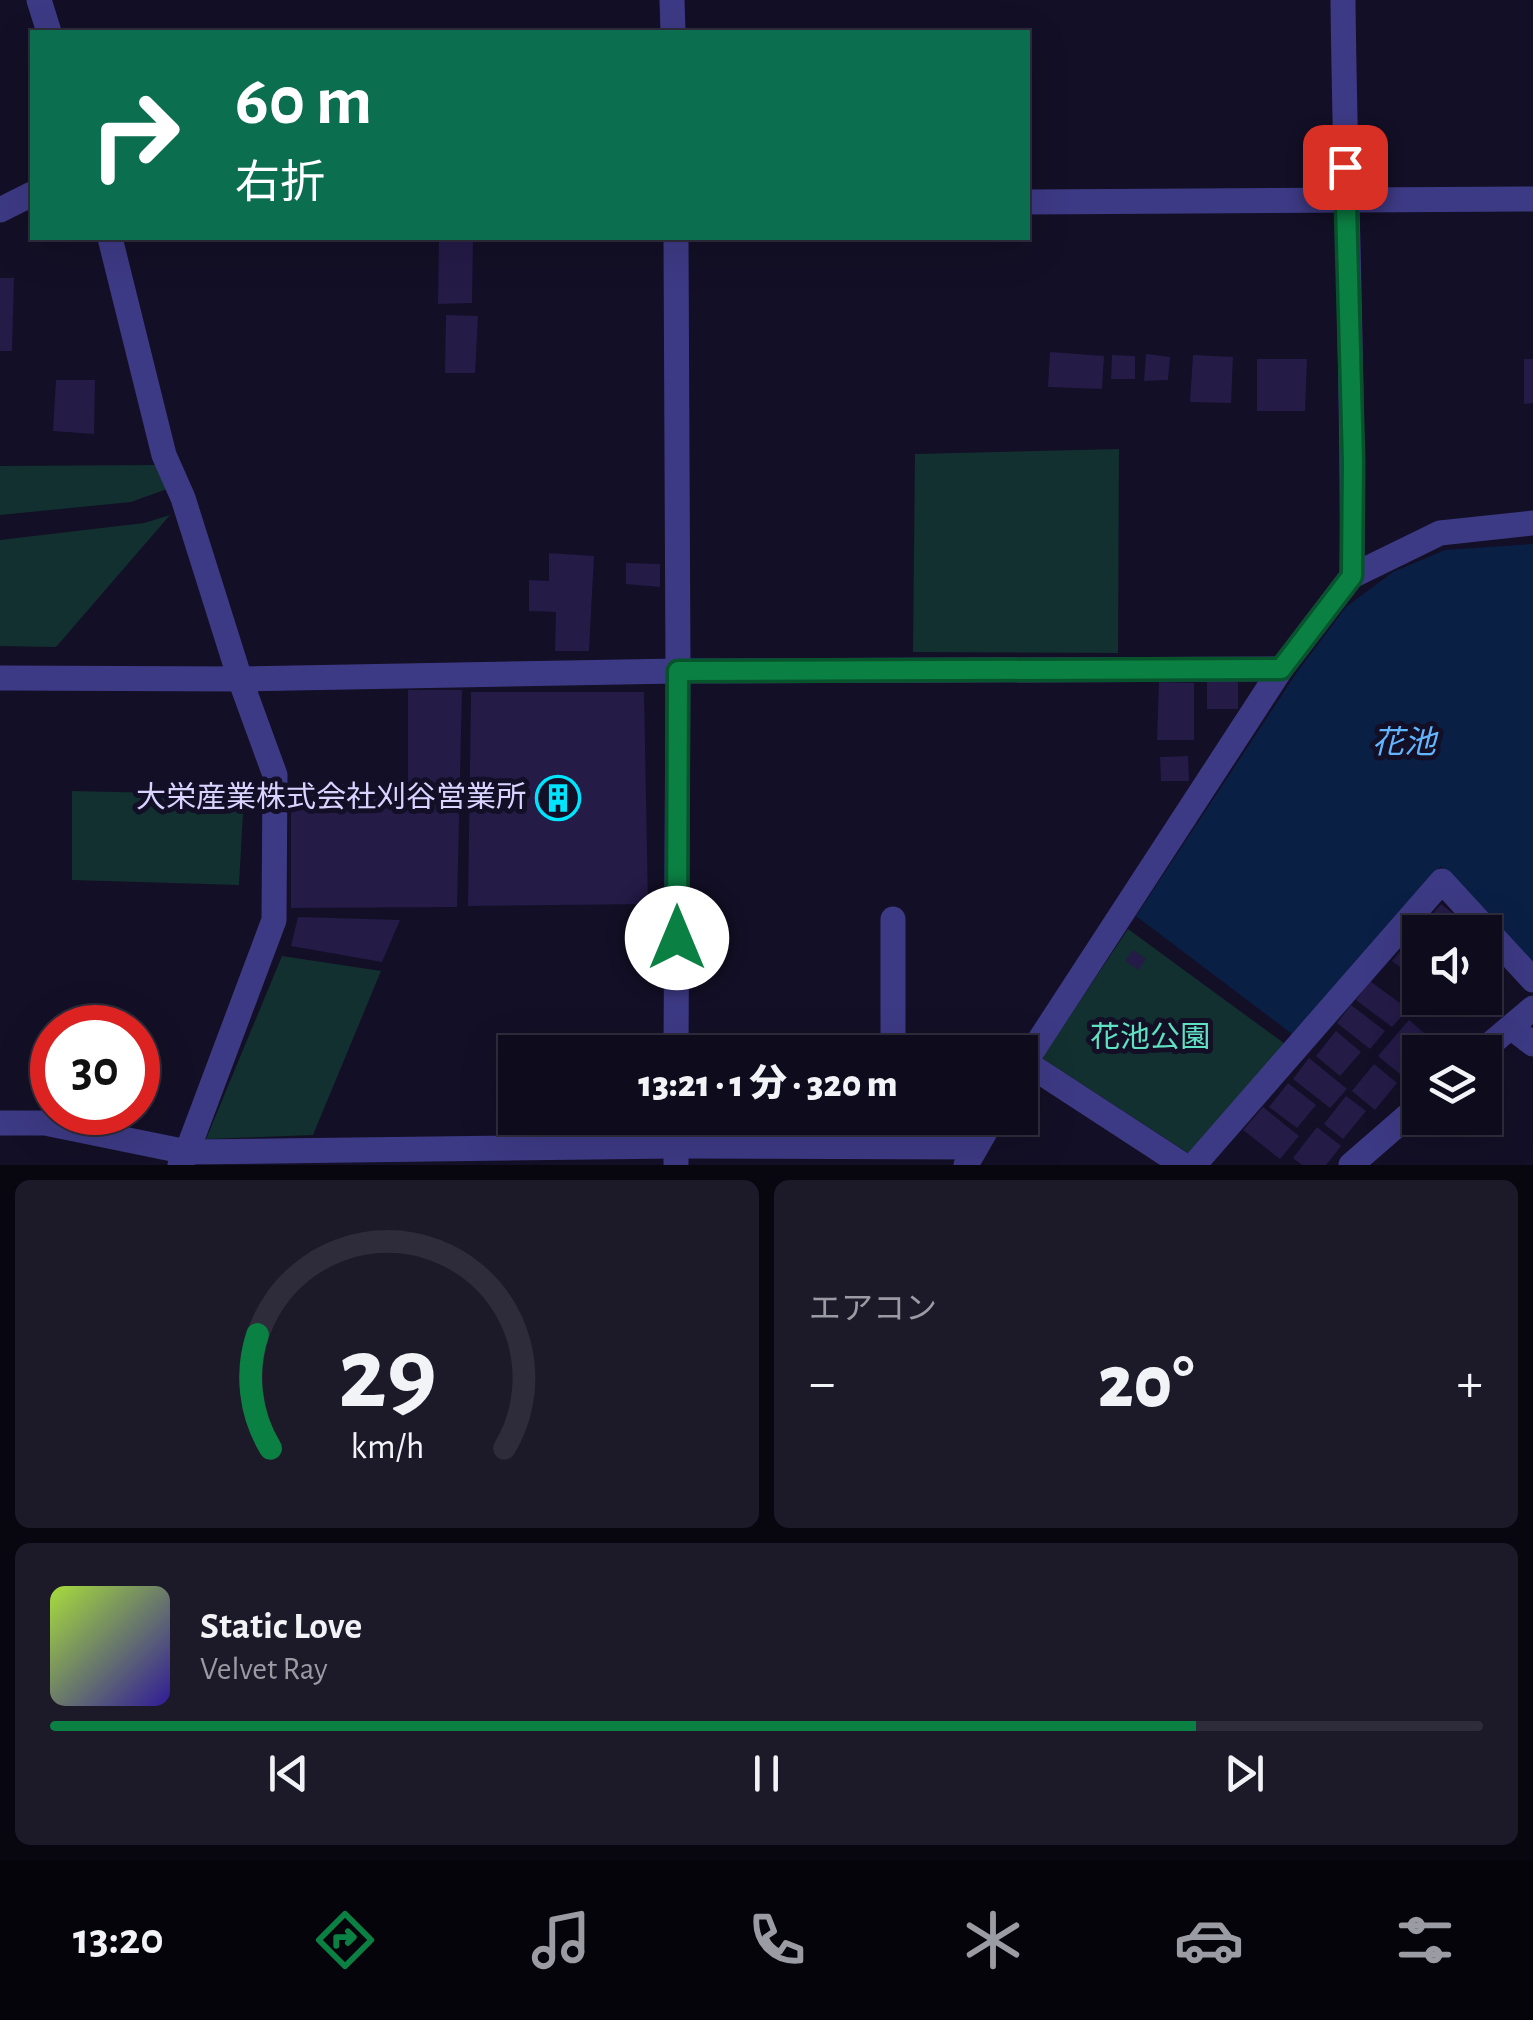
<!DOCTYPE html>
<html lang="ja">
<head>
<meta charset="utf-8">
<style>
  :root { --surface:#0e0b1c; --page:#1c1929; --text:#f1f3f6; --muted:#9b9ba3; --line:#2e2b3b; --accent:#0b8043 }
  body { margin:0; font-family:"Alegreya Sans","Noto Sans JP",sans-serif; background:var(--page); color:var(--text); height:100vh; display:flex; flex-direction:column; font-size:38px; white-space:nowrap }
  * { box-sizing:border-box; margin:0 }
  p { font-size:32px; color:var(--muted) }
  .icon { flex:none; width:55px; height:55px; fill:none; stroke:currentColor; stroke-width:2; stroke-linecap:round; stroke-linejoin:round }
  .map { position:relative; height:1165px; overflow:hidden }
  .side { display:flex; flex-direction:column; gap:15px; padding:15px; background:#08060f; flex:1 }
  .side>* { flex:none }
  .hud { position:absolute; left:30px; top:30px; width:1000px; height:210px; border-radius:0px; box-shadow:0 10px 40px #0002,0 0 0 2px var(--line); background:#0b6e4f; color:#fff; overflow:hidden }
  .buttons { position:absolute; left:1402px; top:915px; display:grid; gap:20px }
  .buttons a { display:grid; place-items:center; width:100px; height:100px; border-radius:0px; background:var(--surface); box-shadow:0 10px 40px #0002,0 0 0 2px var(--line); font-size:50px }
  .speed { position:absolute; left:30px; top:1005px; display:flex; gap:20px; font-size:50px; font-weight:700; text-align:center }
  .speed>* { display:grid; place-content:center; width:130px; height:130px; border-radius:50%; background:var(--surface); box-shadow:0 10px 40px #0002,0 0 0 2px var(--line); line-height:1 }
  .speed .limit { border:15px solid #d22; background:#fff; color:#111 }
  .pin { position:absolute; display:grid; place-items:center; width:85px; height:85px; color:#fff; margin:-42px; border-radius:20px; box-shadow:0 5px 15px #0006 }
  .me { position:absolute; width:110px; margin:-55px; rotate:0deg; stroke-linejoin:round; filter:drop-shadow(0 0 8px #0008) }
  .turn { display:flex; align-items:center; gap:35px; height:210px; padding:0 40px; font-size:45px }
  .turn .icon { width:130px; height:130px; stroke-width:2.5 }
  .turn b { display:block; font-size:70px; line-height:85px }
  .big { font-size:75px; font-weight:800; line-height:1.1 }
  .side .card { flex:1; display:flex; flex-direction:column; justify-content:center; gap:15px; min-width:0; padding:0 35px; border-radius:15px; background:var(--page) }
  .side .dial { align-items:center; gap:0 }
  .dial svg { height:260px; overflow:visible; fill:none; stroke:var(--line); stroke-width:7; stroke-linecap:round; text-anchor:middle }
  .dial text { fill:var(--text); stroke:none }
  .song { display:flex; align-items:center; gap:30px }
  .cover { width:120px; height:120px; border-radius:15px; background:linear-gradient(135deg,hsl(80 70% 55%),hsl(250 70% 35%)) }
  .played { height:10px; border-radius:5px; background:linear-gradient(90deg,var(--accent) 80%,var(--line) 80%) }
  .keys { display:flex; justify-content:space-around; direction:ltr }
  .heat { display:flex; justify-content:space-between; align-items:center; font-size:55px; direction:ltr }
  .side .tiles { flex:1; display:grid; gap:15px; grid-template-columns:1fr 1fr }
  .card:last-child { grid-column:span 2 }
  .trip { position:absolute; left:498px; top:1035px; width:540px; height:100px; border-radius:0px; background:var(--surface); box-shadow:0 10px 40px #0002,0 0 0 2px var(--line); font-weight:800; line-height:100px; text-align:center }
  .tabs { display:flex; height:160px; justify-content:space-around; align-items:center; background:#06040b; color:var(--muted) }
  .tabs .icon { width:70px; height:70px }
  .tabs .on { color:var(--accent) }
  .tabs b { font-size:45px; color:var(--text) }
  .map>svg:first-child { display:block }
  .green { fill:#12302f }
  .water { fill:#0a1f44 }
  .building { fill:#241b47 }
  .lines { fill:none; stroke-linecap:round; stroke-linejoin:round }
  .minor { stroke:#3d3a85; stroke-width:25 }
  .route-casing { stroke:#07532c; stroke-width:25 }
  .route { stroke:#0b8043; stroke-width:18 }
  .labels { text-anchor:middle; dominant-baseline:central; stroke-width:10; stroke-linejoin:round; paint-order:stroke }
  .poi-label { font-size:30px; fill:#d9d4ff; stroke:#130f26; text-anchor:end }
  .park-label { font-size:30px; fill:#5fe0c0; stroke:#130f26 }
  .water-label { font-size:32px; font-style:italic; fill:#62b6ff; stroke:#130f26 }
</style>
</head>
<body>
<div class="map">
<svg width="1533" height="1165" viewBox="0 0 1533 1165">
  <rect width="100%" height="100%" fill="#130f26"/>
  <g class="green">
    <path d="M1119 449 1118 653 913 652 915 454Z"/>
    <path d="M160 465 170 488 131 502 0 515V466Z"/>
    <path d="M170 515 56 647 0 646V540L144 523Z"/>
    <path d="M72 791 244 795 239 885 72 880Z"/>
    <path d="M1128 929 1285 1044 1188 1153 1042 1058Z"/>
    <path d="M282 956 381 971 313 1135 206 1139Z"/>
  </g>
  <path class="water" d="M1533 544V965L1441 866 1292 1034 1136 916 1297 672 1346 607 1393 572 1445 550Z"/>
  <g class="building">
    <path d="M439 238H473L472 303 438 304Z"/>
    <path d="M0 278H14L12 351H0Z"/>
    <path d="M446 315 478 316 475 373H445Z"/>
    <path d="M1050 352 1104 356 1102 389 1048 387Z"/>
    <path d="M1146 354 1170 357 1168 380 1144 381Z"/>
    <path d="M1112 355 1135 356V379H1111Z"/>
    <path d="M1193 355 1233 357 1231 403 1190 402Z"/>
    <path d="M1257 359H1307L1305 411H1257Z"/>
    <path d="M1524 359H1533V403L1524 404Z"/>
    <path d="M56 380H95L94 434 53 431Z"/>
    <path d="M549 553 594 556 589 651H555L556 612 529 611V580L549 581Z"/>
    <path d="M626 563 660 564V587L626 584Z"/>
    <path d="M1207 680 1238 682V709H1207Z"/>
    <path d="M1159 682 1194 683V740H1157Z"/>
    <path d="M408 690H462L457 907 291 908V785L408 783Z"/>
    <path d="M471 692H644L648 904 468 906Z"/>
    <path d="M1188 756 1189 781H1161L1160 757Z"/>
    <path d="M1441 904 1477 932H1420V982L1392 961Z"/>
    <path d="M298 917 400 920 382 962 291 946Z"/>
    <path d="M1133 950 1146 959 1138 970 1125 961Z"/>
    <path d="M1370 981 1408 1009 1392 1027 1356 1000Z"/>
    <path d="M1351 1005 1385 1031 1370 1049 1337 1023Z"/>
    <path d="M1409 1020 1431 1039 1400 1074 1378 1056Z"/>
    <path d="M1336 1031 1361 1052 1340 1076 1316 1056Z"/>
    <path d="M1021 1043 1015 1052H998L997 1044Z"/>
    <rect x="913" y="1045" width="20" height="7"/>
    <path d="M992 1047V1052H953V1048Z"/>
    <path d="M1309 1058 1347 1089 1330 1108 1293 1079Z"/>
    <path d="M1374 1064 1397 1083 1375 1110 1352 1091Z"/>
    <path d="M1288 1083 1316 1105 1297 1128 1269 1107Z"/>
    <path d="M1346 1096 1366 1111 1343 1139 1324 1124Z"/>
    <path d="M1263 1107 1299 1136 1280 1159 1243 1130Z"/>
    <path d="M824 1118H883V1133L823 1132Z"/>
    <path d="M909 1118H947V1126L908 1124Z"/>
    <path d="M1317 1127 1341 1146 1326 1165H1302L1293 1158Z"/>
  </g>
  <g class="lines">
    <g class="minor">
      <path d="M39 0 49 32"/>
      <path d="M672 0 673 32"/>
      <path d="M1343 0C1345 192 1354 384 1352 576"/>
      <path d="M1028 202 1533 199"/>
      <path d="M0 210 32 194"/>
      <path d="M110 238 164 455 183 498 240 679 275 775 274 920 187 1152 180 1165"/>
      <path d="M676 238 678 671 676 1052"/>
      <path d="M0 678 240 679 678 671 1281 669"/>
      <path d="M893 919V1052"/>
      <path d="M1511 1027 1533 1044"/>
      <path d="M1481 1052 1533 1008"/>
      <path d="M1025 1062 1183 1165"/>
      <path d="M1020 1070 1281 669 1352 576 1440 533 1533 523"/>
      <path d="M893 1118V1146"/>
      <path d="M0 1123H45L187 1152 676 1146 976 1147"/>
      <path d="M676 1165V1118"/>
      <path d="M966 1165 993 1118"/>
      <path d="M1194 1165 1442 881 1533 980"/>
      <path d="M1351 1165 1420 1105"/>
    </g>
  </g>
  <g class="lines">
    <defs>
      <path id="route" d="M677 938 678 671 1281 669 1352 576 1353 461 1345 167"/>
    </defs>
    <use href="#route" class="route-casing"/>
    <use href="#route" class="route"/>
  </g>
  <defs>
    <symbol id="building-ring" viewBox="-11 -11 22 22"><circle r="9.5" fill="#130f26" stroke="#00e5ff" stroke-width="1.5"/><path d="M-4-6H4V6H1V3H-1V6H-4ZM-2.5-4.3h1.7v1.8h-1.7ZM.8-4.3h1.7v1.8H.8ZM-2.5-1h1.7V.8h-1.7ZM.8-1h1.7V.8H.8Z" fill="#00e5ff"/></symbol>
  </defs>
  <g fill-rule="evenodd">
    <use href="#building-ring" x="533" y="773" width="50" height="50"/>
  </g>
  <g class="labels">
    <g class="poi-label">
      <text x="526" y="798">大栄産業株式会社刈谷営業所</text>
    </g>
    <g class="park-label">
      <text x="1150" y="1038">花池公園</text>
    </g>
    <g class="water-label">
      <text x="1404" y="743">花池</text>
    </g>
  </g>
</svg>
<div class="buttons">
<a><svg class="icon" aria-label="sound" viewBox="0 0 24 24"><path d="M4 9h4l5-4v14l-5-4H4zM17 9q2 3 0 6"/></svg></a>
<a><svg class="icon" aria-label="layers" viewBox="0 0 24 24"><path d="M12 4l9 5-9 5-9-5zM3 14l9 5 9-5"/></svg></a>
</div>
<div class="speed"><div class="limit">30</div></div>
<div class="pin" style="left:1345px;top:167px;background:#d93025"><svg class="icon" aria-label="arrive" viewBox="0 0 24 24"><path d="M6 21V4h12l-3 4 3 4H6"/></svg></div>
<svg class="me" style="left:677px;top:938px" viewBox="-20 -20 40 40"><circle r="19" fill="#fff"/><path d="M0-13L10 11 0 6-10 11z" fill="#0b8043"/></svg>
<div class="trip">13:21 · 1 分 · 320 m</div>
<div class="hud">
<div class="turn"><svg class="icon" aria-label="right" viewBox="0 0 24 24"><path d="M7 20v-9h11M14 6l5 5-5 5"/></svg><div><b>60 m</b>右折</div></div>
</div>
</div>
<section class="side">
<div class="tiles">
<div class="card dial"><svg viewBox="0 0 100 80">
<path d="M14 69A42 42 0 1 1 86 69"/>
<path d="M14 69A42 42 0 0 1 10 34" stroke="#0b8043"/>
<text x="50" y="56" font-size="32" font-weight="700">29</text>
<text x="50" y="72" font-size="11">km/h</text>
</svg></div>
<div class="card"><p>エアコン</p>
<div class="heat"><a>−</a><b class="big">20°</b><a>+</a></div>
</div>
<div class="card">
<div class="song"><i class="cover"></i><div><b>Static Love</b><p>Velvet Ray</p></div></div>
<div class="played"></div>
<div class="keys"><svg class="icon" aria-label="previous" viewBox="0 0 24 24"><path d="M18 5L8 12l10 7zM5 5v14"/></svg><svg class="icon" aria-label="pause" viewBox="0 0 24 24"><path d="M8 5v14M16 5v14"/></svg><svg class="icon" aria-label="next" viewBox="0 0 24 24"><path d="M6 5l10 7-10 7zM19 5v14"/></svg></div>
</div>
</div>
</section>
<nav class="tabs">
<b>13:20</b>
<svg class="icon on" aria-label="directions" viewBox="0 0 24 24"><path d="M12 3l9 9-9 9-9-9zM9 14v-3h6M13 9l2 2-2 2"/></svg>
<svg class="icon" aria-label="music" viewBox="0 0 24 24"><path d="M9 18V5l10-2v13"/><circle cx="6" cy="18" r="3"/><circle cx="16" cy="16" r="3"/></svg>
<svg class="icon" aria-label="phone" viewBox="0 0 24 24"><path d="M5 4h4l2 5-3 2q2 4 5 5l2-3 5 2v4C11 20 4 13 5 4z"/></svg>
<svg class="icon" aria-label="climate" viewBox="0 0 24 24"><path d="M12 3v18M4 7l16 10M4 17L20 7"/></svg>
<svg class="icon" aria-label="car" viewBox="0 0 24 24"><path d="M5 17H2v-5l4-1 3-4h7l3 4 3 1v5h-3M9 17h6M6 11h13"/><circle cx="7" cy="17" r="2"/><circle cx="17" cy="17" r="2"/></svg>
<svg class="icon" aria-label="filters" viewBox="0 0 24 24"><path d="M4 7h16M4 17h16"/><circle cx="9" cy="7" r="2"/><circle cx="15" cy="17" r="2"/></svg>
</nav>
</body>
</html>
